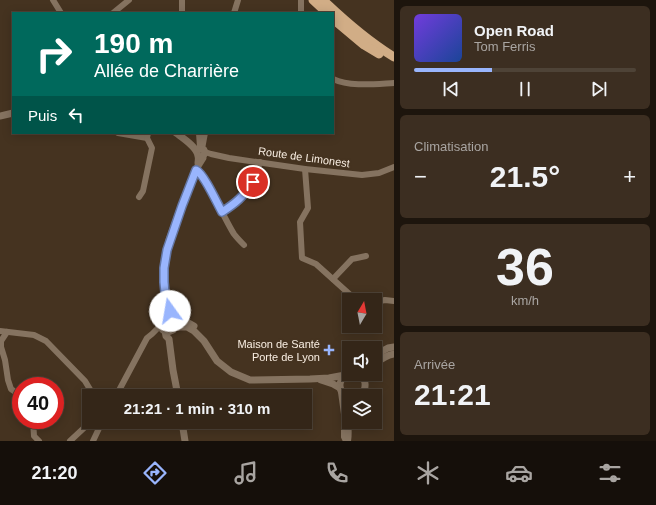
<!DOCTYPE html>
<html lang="fr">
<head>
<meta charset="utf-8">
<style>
  :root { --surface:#342618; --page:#3c2e21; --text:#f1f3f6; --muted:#a9a5a2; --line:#4e4337; --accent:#99b5fd }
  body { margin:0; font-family:Helvetica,sans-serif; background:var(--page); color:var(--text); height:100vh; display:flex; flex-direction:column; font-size:15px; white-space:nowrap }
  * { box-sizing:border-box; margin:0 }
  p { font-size:13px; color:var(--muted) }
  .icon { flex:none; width:22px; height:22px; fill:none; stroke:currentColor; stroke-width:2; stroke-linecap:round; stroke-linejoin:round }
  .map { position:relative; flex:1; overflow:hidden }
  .drawer { display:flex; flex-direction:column; gap:6px; padding:6px; background:#1d150d; width:262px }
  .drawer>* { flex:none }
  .hud { position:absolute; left:12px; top:12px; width:322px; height:122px; border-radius:0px; box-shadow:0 2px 10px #0003,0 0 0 1px var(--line); background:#00695c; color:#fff; overflow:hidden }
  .needle { width:26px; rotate:10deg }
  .buttons { position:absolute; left:342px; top:293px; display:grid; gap:8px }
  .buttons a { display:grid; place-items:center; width:40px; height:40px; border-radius:0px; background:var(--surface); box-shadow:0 2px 10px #0003,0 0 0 1px var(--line); font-size:20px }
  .speed { position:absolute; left:12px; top:377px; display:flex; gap:8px; font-size:20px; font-weight:700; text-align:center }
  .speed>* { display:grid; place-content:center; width:52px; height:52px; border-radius:50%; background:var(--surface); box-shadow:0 2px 10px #0003,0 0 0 1px var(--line); line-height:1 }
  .speed .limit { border:6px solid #d22; background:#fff; color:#111 }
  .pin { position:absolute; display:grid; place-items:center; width:34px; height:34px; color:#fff; margin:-17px; border:2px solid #fff; border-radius:50%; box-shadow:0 1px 4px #0007 }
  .me { position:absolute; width:44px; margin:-22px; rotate:347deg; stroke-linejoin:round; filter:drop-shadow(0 0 3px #0008) }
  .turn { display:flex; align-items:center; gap:14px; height:84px; padding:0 16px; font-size:18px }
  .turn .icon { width:52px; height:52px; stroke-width:2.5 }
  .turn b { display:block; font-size:28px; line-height:34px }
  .then { display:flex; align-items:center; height:38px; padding:0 16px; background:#0003; gap:8px; font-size:15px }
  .big { font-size:30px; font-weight:800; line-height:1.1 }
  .drawer .widget { flex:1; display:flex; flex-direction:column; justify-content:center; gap:6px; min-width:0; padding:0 14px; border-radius:6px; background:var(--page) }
  .drawer .dial { align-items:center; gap:0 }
  .dial b { font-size:52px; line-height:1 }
  .song { display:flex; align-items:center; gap:12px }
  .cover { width:48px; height:48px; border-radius:6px; background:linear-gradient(135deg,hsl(260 70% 55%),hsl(220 70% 35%)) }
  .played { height:4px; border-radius:2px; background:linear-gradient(90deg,var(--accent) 35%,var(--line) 35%) }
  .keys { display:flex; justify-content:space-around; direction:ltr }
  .heat { display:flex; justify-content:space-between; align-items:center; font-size:22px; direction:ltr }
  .trip { position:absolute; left:82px; top:389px; width:230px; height:40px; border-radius:0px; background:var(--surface); box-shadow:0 2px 10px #0003,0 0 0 1px var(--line); font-weight:800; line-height:40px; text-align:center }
  .tabs { display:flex; height:64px; justify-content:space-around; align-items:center; background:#150f0a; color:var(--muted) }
  .tabs .icon { width:28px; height:28px }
  .tabs .current { color:var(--accent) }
  .tabs b { font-size:18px; color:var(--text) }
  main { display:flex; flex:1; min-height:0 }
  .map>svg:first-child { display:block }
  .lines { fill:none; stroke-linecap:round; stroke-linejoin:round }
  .minor { stroke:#857360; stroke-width:6 }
  .tertiary { stroke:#857360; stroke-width:7 }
  .primary { stroke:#d1ad86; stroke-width:9 }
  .route-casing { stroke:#6376a4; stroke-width:10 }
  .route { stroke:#99b5fd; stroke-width:7 }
  .poi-dot { fill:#99b5fd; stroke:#453320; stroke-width:1.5 }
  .labels { text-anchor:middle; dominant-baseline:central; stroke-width:4; stroke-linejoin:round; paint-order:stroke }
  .street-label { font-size:11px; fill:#f9eee2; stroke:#453320 }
  .poi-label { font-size:11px; fill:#f9eee2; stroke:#453320; text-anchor:end }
</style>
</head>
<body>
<main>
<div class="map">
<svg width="394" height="441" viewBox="0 0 394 441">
  <rect width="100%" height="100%" fill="#453320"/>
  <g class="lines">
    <g class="minor">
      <path d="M53 0 61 13"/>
      <path d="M182 0V13"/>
      <path d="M301 0V13"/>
      <path d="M113 13 129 0"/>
      <path d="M234 13 238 0"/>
      <path d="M333 79C350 87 375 84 394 83"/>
      <path d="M118 133 147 138"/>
      <path d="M199 133 200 147"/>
      <path d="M202 149 205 133"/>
      <path d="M205 152 211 154 229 158 305 169 362 175 379 173 394 167"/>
      <path d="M305 169 308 208 300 222 302 258 316 264 356 300"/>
      <path d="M196 170C205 175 226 222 234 234 237 238 241 242 244 245"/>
      <path d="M139 197 143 191 152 148 147 138 148 133"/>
      <path d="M221 212C243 198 253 188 260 162"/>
      <path d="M333 279 352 259 366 256"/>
      <path d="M375 302 385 300 394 301"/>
      <path d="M0 331 34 335 46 341 85 381 94 396"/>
      <path d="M7 332 1 341V347L5 360 8 380 11 389 21 396"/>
      <path d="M341 392 344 414V437L346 441"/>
      <path d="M116 396 147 338 152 334 160 326"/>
      <path d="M33 420 34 436 39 441"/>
      <path d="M70 441 85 427 89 422"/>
      <path d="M93 441 102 422"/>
      <path d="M348 441C350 431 347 421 349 412"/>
    </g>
    <g class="tertiary">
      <path d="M0 116 13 113"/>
      <path d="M176 133C184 139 197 147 198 156 199 159 198 161 198 163"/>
      <path d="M166 303 171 314 176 319 177 323"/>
      <path d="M176 319 185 321 194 326"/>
      <path d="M176 327H187L194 331 204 341 217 361 231 372 250 380 310 379 329 378 345 375"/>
      <path d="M173 330 168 332 163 330 161 328 160 323 166 303 164 268 167 250 169 240 182 204 198 166 203 158V156L205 153 204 150 202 149H199"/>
      <path d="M165 331 166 336 169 339 173 370 178 396"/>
      <path d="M375 355 388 348 394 347"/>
      <path d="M375 364C381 359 387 355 394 354"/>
      <path d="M346 374C337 382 338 393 349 397"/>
      <path d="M359 374C367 380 367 389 360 396"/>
      <path d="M321 380 333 384 340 388"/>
      <path d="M182 422 185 441"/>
    </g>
    <g class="primary">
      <path d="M313 0 327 13"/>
      <path d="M323 0C345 21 368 41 394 57"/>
      <path d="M333 19 364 45 379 54"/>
    </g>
  </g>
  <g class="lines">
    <defs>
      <path id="route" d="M170 311 166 303 164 282V268L167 250 182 206 196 170C204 174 217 203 222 212 236 203 243 197 253 182"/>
    </defs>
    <use href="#route" class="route-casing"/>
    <use href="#route" class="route"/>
  </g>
  <path class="poi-dot" d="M327 344h4v4h4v4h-4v4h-4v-4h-4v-4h4z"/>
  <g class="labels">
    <g class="street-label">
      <text transform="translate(304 157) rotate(8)">Route de Limonest</text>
    </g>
    <g class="poi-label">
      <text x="320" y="344">Maison de Santé<tspan x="320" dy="13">Porte de Lyon</tspan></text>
    </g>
  </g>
</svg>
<div class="buttons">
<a><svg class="needle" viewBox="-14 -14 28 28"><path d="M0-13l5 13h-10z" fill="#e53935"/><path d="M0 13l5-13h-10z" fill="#a9a5a2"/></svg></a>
<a><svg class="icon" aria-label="sound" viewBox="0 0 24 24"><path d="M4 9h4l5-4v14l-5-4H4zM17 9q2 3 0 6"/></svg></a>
<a><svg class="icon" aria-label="layers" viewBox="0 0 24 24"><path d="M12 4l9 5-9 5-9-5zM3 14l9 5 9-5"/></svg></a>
</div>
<div class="speed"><div class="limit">40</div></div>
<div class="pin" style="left:253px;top:182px;background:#d93025"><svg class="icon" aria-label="arrive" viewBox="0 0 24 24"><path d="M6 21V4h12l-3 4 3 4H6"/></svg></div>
<svg class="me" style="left:170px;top:311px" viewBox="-20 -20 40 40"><circle r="19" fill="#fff"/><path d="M0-13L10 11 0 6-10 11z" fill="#99b5fd"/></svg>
<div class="trip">21:21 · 1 min · 310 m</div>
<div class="hud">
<div class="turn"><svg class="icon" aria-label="right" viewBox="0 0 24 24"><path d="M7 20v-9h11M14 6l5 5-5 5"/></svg><div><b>190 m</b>Allée de Charrière</div></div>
<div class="then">Puis<svg class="icon" aria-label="left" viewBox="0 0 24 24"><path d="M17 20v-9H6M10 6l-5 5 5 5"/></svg></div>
</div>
</div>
<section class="drawer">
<div class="widget">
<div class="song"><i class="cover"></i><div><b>Open Road</b><p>Tom Ferris</p></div></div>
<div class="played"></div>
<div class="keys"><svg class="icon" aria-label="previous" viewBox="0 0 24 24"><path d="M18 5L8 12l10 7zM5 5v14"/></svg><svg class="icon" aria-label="pause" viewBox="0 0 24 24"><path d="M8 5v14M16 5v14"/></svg><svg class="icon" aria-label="next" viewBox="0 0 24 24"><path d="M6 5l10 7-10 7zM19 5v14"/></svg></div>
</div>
<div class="widget"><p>Climatisation</p>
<div class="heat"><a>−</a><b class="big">21.5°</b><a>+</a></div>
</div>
<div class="widget dial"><b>36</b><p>km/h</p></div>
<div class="widget"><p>Arrivée</p><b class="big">21:21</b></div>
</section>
</main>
<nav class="tabs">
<b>21:20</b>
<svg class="icon current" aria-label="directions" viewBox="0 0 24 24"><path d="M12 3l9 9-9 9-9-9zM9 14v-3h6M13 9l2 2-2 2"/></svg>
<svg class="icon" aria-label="music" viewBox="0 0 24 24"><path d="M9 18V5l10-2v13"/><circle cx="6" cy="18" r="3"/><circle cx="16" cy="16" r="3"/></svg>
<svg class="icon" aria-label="phone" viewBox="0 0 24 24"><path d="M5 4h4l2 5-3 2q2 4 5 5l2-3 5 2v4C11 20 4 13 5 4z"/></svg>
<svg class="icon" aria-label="climate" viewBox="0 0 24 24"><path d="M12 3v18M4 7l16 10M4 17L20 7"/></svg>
<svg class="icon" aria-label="car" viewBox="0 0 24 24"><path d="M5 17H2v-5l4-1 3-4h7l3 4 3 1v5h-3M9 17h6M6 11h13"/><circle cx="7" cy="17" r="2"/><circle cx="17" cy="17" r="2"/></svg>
<svg class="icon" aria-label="filters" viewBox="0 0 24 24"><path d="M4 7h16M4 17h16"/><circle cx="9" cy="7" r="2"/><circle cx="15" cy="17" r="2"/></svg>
</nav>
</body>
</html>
